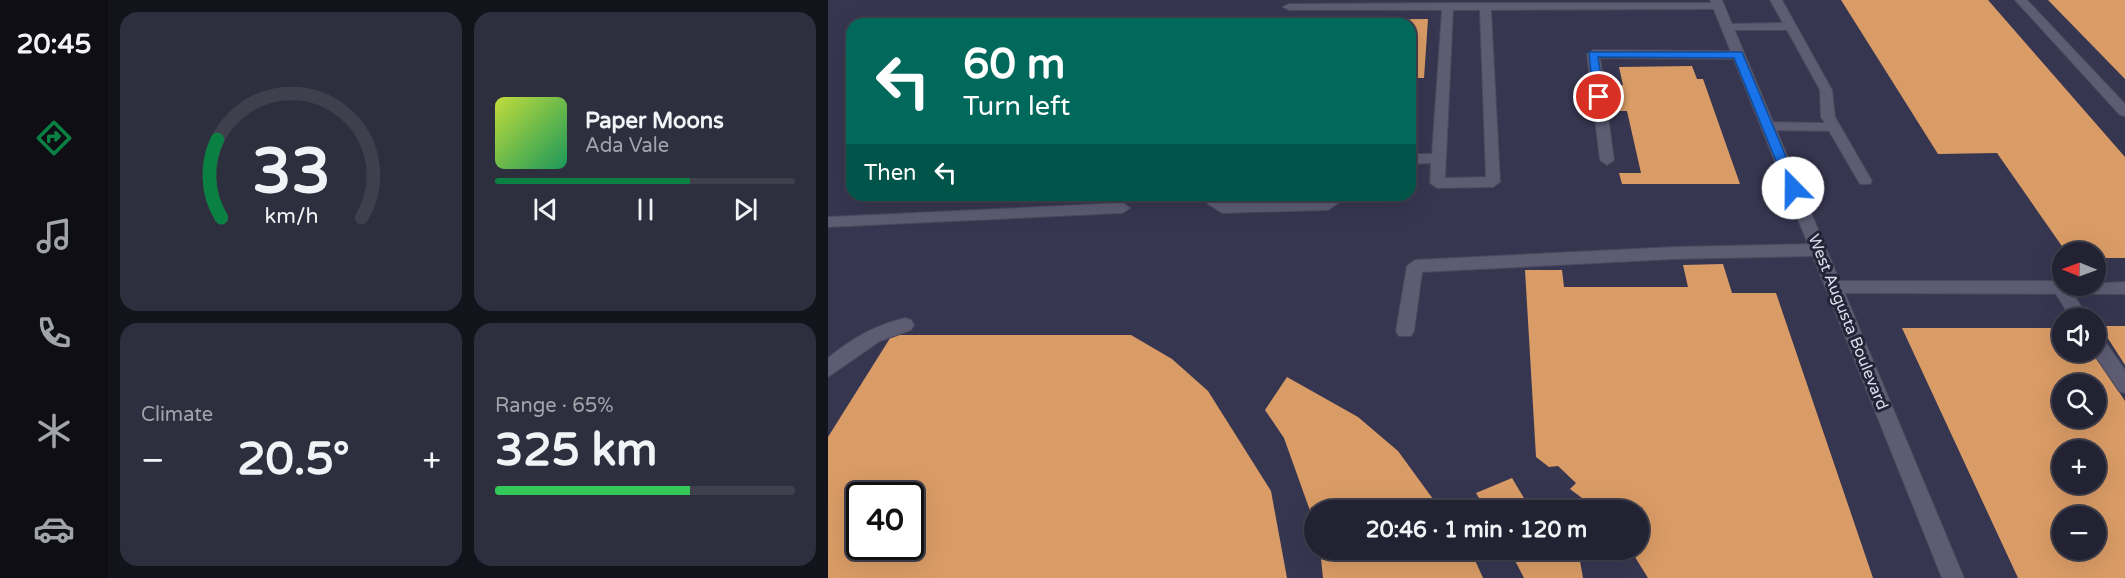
<!DOCTYPE html>
<html lang="en">
<head>
<meta charset="utf-8">
<style>
  :root { --surface:#222232; --page:#2e2f3e; --text:#f1f3f6; --muted:#a2a4ac; --line:#3f3f4d; --accent:#0b8043 }
  body { margin:0; font-family:"Varela Round",sans-serif; background:var(--page); color:var(--text); height:100vh; display:flex; flex-direction:column; font-size:22px; white-space:nowrap }
  * { box-sizing:border-box; margin:0 }
  p { font-size:20px; color:var(--muted) }
  .icon { flex:none; width:33px; height:33px; fill:none; stroke:currentColor; stroke-width:2; stroke-linecap:round; stroke-linejoin:round }
  .map { position:relative; flex:1; overflow:hidden }
  .details { display:flex; flex-direction:column; gap:12px; padding:12px; background:#13131c; width:720px }
  .details>* { flex:none }
  .hud { position:absolute; left:18px; top:18px; width:570px; height:183px; border-radius:18px; box-shadow:0 6px 24px #0002,0 0 0 2px var(--line); background:#00695c; color:#fff; overflow:hidden }
  .needle { width:39px; rotate:271deg }
  .buttons { position:absolute; left:1224px; top:242px; display:grid; gap:12px }
  .buttons a { display:grid; place-items:center; width:54px; height:54px; border-radius:50%; background:var(--surface); box-shadow:0 6px 24px #0002,0 0 0 2px var(--line); font-size:30px }
  .speed { position:absolute; left:18px; top:482px; display:flex; gap:12px; font-size:30px; font-weight:700; text-align:center }
  .speed>* { display:grid; place-content:center; width:78px; height:78px; border-radius:50%; background:var(--surface); box-shadow:0 6px 24px #0002,0 0 0 2px var(--line); line-height:1 }
  .speed .limit { border:3px solid #111; border-radius:9px; background:#fff; color:#111 }
  .pin { position:absolute; display:grid; place-items:center; width:51px; height:51px; color:#fff; margin:-26px; border:3px solid #fff; border-radius:50%; box-shadow:0 2px 6px #0007 }
  .me { position:absolute; width:66px; margin:-33px; rotate:338deg; stroke-linejoin:round; filter:drop-shadow(0 0 4px #0008) }
  .turn { display:flex; align-items:center; gap:21px; height:126px; padding:0 18px; font-size:27px }
  .turn .icon { width:78px; height:78px; stroke-width:2.5 }
  .turn b { display:block; font-size:42px; line-height:51px }
  .then { display:flex; align-items:center; height:57px; padding:0 18px; background:#0003; gap:12px; font-size:22px }
  .big { font-size:45px; font-weight:700; line-height:1.1 }
  .details .card { flex:1; display:flex; flex-direction:column; justify-content:center; gap:9px; min-width:0; padding:0 21px; border-radius:18px; background:var(--page) }
  .details .dial { align-items:center; gap:0 }
  .dial svg { height:156px; overflow:visible; fill:none; stroke:var(--line); stroke-width:7; stroke-linecap:round; text-anchor:middle }
  .dial text { fill:var(--text); stroke:none }
  .song { display:flex; align-items:center; gap:18px }
  .cover { width:72px; height:72px; border-radius:9px; background:linear-gradient(135deg,hsl(70 70% 55%),hsl(150 70% 35%)) }
  .played { height:6px; border-radius:3px; background:linear-gradient(90deg,var(--accent) 65%,var(--line) 65%) }
  .keys { display:flex; justify-content:space-around; direction:ltr }
  .heat { display:flex; justify-content:space-between; align-items:center; font-size:33px; direction:ltr }
  .charge { height:9px; border-radius:4px; background:linear-gradient(90deg,#34c759 65%,var(--line) 0) }
  .details .tiles { flex:1; display:grid; gap:12px; grid-template-columns:repeat(2,1fr) }
  .trip { position:absolute; left:476px; top:500px; width:345px; height:60px; border-radius:30px; background:var(--surface); box-shadow:0 6px 24px #0002,0 0 0 2px var(--line); font-weight:700; line-height:60px; text-align:center }
  main { display:flex; flex:1; min-height:0 }
  .dock { display:flex; flex-direction:column; width:108px; justify-content:space-around; align-items:center; background:#0e0e14; color:var(--muted) }
  .dock .icon { width:42px; height:42px }
  .dock .on { color:var(--accent) }
  .dock b { font-size:27px; color:var(--text) }
  .map>svg:first-child { display:block }
  .built { fill:#373651; fill-rule:evenodd }
  .building { fill:#da9c66; fill-rule:evenodd }
  .lines { fill:none; stroke-linecap:round; stroke-linejoin:round }
  .service-casing { stroke:#4a495b; stroke-width:2 }
  .minor-casing { stroke:#4a495b; stroke-width:2 }
  .tertiary-casing { stroke:#4a495b; stroke-width:2 }
  .service { fill:#5d5c73; fill-rule:evenodd }
  .minor { fill:#5d5c73; fill-rule:evenodd }
  .tertiary { fill:#5d5c73; fill-rule:evenodd }
  .route { fill:#1a73e8; stroke:#114b97; stroke-width:1.5 }
  .labels { text-anchor:middle; dominant-baseline:central; stroke-width:6; stroke-linejoin:round; paint-order:stroke }
  .street-label { font-size:16px; fill:#ddddeb; stroke:#242337 }
</style>
</head>
<body>
<main>
<nav class="dock">
<b>20:45</b>
<svg class="icon on" aria-label="directions" viewBox="0 0 24 24"><path d="M12 3l9 9-9 9-9-9zM9 14v-3h6M13 9l2 2-2 2"/></svg>
<svg class="icon" aria-label="music" viewBox="0 0 24 24"><path d="M9 18V5l10-2v13"/><circle cx="6" cy="18" r="3"/><circle cx="16" cy="16" r="3"/></svg>
<svg class="icon" aria-label="phone" viewBox="0 0 24 24"><path d="M5 4h4l2 5-3 2q2 4 5 5l2-3 5 2v4C11 20 4 13 5 4z"/></svg>
<svg class="icon" aria-label="climate" viewBox="0 0 24 24"><path d="M12 3v18M4 7l16 10M4 17L20 7"/></svg>
<svg class="icon" aria-label="car" viewBox="0 0 24 24"><path d="M5 17H2v-5l4-1 3-4h7l3 4 3 1v5h-3M9 17h6M6 11h13"/><circle cx="7" cy="17" r="2"/><circle cx="17" cy="17" r="2"/></svg>
</nav>
<section class="details">
<div class="tiles">
<div class="card dial"><svg viewBox="0 0 100 80">
<path d="M14 69A42 42 0 1 1 86 69"/>
<path d="M14 69A42 42 0 0 1 12 29" stroke="#0b8043"/>
<text x="50" y="56" font-size="32" font-weight="700">33</text>
<text x="50" y="72" font-size="11">km/h</text>
</svg></div>
<div class="card">
<div class="song"><i class="cover"></i><div><b>Paper Moons</b><p>Ada Vale</p></div></div>
<div class="played"></div>
<div class="keys"><svg class="icon" aria-label="previous" viewBox="0 0 24 24"><path d="M18 5L8 12l10 7zM5 5v14"/></svg><svg class="icon" aria-label="pause" viewBox="0 0 24 24"><path d="M8 5v14M16 5v14"/></svg><svg class="icon" aria-label="next" viewBox="0 0 24 24"><path d="M6 5l10 7-10 7zM19 5v14"/></svg></div>
</div>
<div class="card"><p>Climate</p>
<div class="heat"><a>−</a><b class="big">20.5°</b><a>+</a></div>
</div>
<div class="card"><p>Range · 65%</p><b class="big">325 km</b><div class="charge"></div></div>
</div>
</section>
<div class="map">
<svg width="1297" height="578" viewBox="0 0 1297 578">
  <rect width="100%" height="100%" fill="#2e2d42"/>
  <path class="built" d="M0 0H1297V578H0ZM24 24H582V195H24ZM1234 252H1268V285H1234ZM1234 318H1268V351H1234ZM1234 384H1268V417H1234ZM1234 450H1268V483H1234ZM32 495H82V546H32ZM486 510H810V549H486ZM1234 516H1268V549H1234Z"/>
  <g class="building">
    <path d="M1013 0H1160L1297 157V258H1268V252H1238L1169 153 1110 154Z"/>
    <path d="M1220 0H1297V79Z"/>
    <path d="M600 19 596 78H582V24H419L421 20Z"/>
    <path d="M864 66 869 79H875L912 184H794L791 173H813L799 111H790L780 85H795L791 67Z"/>
    <path d="M895 264 904 293H948L1045 578H820L802 549H810V510H770L742 489 748 483 730 466 721 467 708 457 697 270H734L736 287H860L855 265Z"/>
    <path d="M1272 326H1297V365Z"/>
    <path d="M1074 328H1234V351H1264L1297 401V578H1190ZM1234 384H1268V417H1234ZM1234 450H1268V483H1234ZM1234 516H1268V549H1234Z"/>
    <path d="M64 335H303L344 359 380 391 443 491 459 578H0V437ZM32 495H82V546H32Z"/>
    <path d="M459 377 530 417 570 451 613 510H486L485 519 456 438 437 410Z"/>
    <path d="M684 478 703 510H658L648 493Z"/>
    <path d="M492 549H642L655 578H495Z"/>
    <path d="M681 549H725L732 562 752 561 755 578H696Z"/>
  </g>
  <g class="lines">
    <defs>
      <g id="service">
        <path d="M942 0H954L1004 90 1007 117 1044 181 1042 184H1032L1001 131 940 130 933 126 940 122 997 123 993 117 992 90 959 30H899L893 27 899 24 955 23Z"/>
        <path d="M1187 0H1199L1297 104V116L1292 115Z"/>
        <path d="M622 3H890L896 6 890 9 663 10 672 182 665 187 609 188 602 183 603 163 582 164V154H604L614 10H461L455 7 461 4ZM625 10H652L658 177 617 178Z"/>
        <path d="M765 50 910 51 916 55 910 59 772 58 786 160 779 165 772 160 759 54Z"/>
        <path d="M379 195H393V198L397 203 497 200 504 195H522L500 210 394 213 380 204Z"/>
        <path d="M295 203 302 208 295 213 0 227V217Z"/>
        <path d="M990 244 998 250 990 256 846 259 594 272 586 331 583 336H571L568 331 579 266 587 260 846 247Z"/>
        <path d="M1232 282 1239 285 1261 318H1243L1224 288 1226 283Z"/>
        <path d="M77 318 83 320 86 325 83 330 52 341 0 377V358C23 339 47 325 77 318Z"/>
        <path d="M1268 335 1274 337 1297 370V393L1291 391 1264 351H1268Z"/>
      </g>
      <path id="minor" d="M1006 281H1234V285L1297 282V294L1006 293 1000 292 998 287 1000 282Z"/>
      <path id="tertiary" d="M882 0H894L1136 578H1114Z"/>
    </defs>
    <use href="#service" class="service-casing"/>
    <use href="#minor" class="minor-casing"/>
    <use href="#tertiary" class="tertiary-casing"/>
    <use href="#service" class="service"/>
    <use href="#minor" class="minor"/>
    <use href="#tertiary" class="tertiary"/>
  </g>
  <path class="route" d="M761 52H914L971 188 969 191 965 192 959 188 906 58 770 57 776 97 771 100 765 97Z"/>
  <g class="labels">
    <g class="street-label">
      <text transform="translate(1020 322) rotate(68)">West Augusta Boulevard</text>
    </g>
  </g>
</svg>
<div class="buttons">
<a><svg class="needle" viewBox="-14 -14 28 28"><path d="M0-13l5 13h-10z" fill="#e53935"/><path d="M0 13l5-13h-10z" fill="#a2a4ac"/></svg></a>
<a><svg class="icon" aria-label="sound" viewBox="0 0 24 24"><path d="M4 9h4l5-4v14l-5-4H4zM17 9q2 3 0 6"/></svg></a>
<a><svg class="icon" aria-label="search" viewBox="0 0 24 24"><circle cx="10" cy="10" r="6"/><path d="M15 15l6 6"/></svg></a>
<a>+</a>
<a>−</a>
</div>
<div class="speed"><div class="limit">40</div></div>
<div class="pin" style="left:771px;top:97px;background:#d93025"><svg class="icon" aria-label="arrive" viewBox="0 0 24 24"><path d="M6 21V4h12l-3 4 3 4H6"/></svg></div>
<svg class="me" style="left:965px;top:188px" viewBox="-20 -20 40 40"><circle r="19" fill="#fff"/><path d="M0-13L10 11 0 6-10 11z" fill="#1a73e8"/></svg>
<div class="trip">20:46 · 1 min · 120 m</div>
<div class="hud">
<div class="turn"><svg class="icon" aria-label="left" viewBox="0 0 24 24"><path d="M17 20v-9H6M10 6l-5 5 5 5"/></svg><div><b>60 m</b>Turn left</div></div>
<div class="then">Then<svg class="icon" aria-label="left" viewBox="0 0 24 24"><path d="M17 20v-9H6M10 6l-5 5 5 5"/></svg></div>
</div>
</div>
</main>
</body>
</html>
